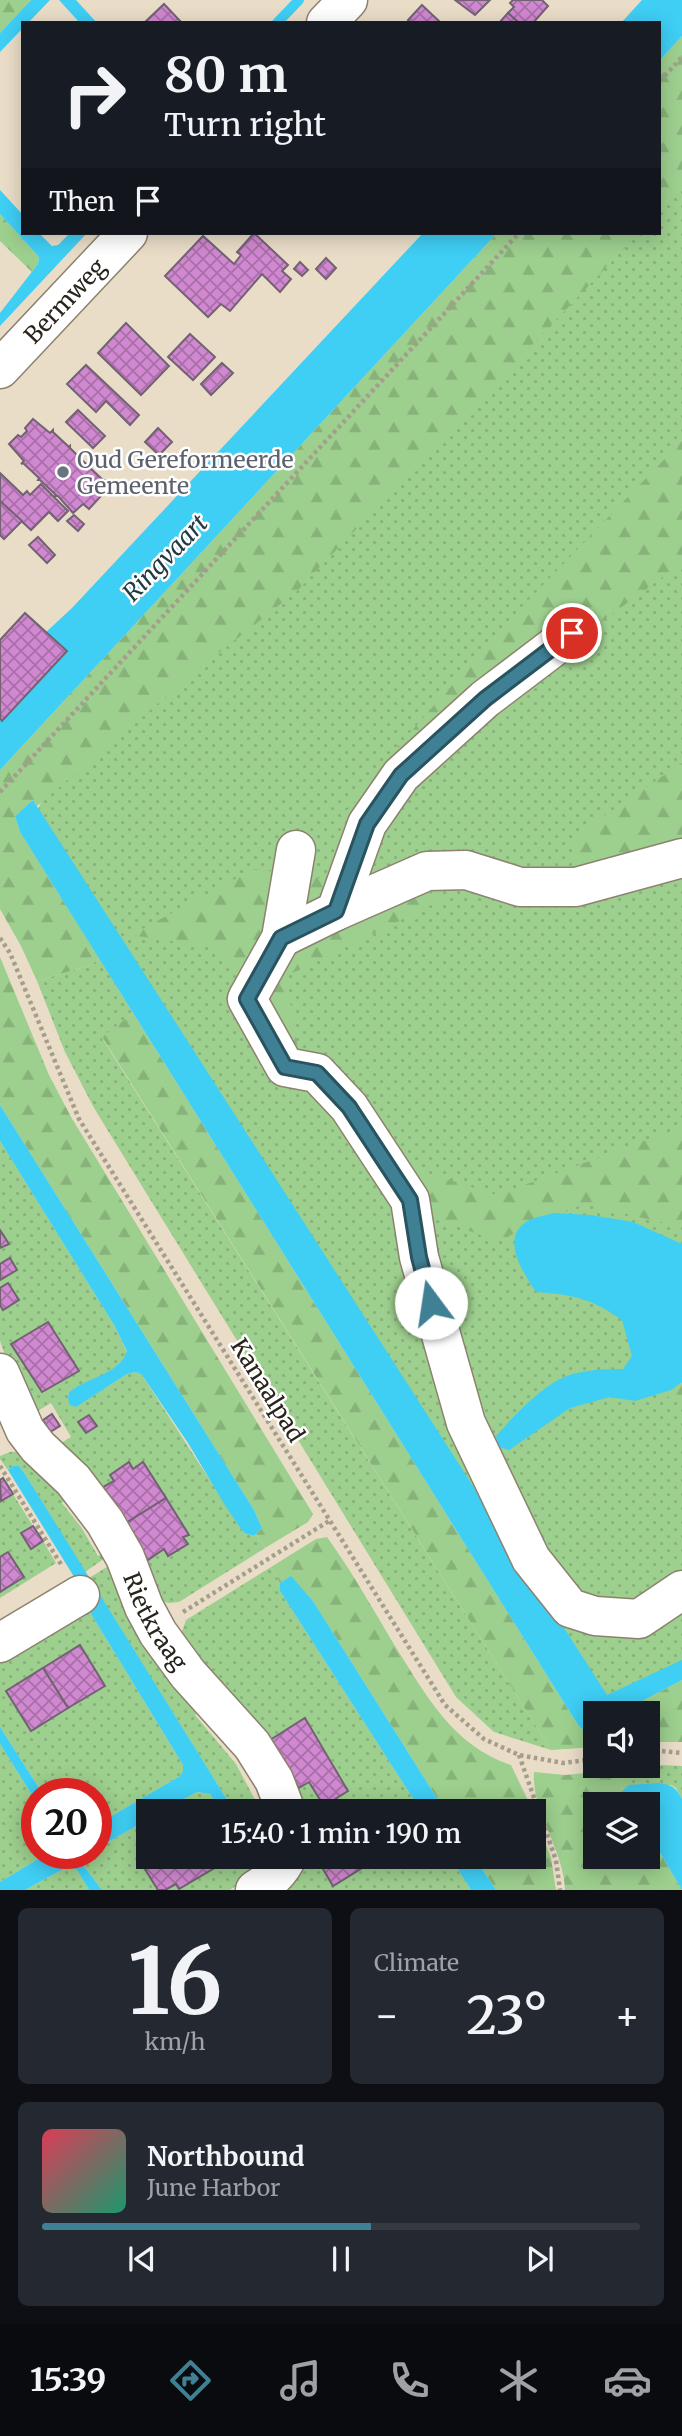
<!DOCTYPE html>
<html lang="en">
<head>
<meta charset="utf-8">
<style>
  :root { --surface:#171b24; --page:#242831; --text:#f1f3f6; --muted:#9ea1a6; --line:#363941; --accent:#408094 }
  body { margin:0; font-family:Merriweather,serif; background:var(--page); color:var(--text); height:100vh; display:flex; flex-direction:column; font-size:26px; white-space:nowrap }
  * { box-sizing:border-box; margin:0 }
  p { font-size:23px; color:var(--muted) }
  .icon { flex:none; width:38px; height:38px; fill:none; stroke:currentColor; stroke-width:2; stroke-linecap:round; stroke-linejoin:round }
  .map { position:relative; height:1890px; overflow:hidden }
  .panel { display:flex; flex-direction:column; gap:18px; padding:18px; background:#0d0f14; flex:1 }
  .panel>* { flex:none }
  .guide { position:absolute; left:21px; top:21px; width:640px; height:214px; border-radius:0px; box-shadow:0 4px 18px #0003; background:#171b24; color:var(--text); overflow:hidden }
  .buttons { position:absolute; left:583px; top:1701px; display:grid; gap:14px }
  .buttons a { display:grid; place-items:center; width:77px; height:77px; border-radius:0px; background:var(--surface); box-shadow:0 4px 18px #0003; font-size:35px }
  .speed { position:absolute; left:21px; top:1778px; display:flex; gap:14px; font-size:35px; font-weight:700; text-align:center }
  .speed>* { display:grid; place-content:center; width:91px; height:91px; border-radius:50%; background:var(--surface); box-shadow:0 4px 18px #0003; line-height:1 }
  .speed .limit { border:10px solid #d22; background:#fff; color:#111 }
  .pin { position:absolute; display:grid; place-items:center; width:60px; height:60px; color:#fff; margin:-30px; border:4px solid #fff; border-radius:50%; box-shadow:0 2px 7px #0007 }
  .me { position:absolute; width:77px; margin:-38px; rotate:346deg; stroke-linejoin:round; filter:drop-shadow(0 0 5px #0008) }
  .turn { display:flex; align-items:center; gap:24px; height:147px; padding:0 28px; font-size:32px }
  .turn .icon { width:91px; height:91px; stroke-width:2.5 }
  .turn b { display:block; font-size:49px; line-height:60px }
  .then { display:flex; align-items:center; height:66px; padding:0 28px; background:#0003; gap:14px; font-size:26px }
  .big { font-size:52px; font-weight:600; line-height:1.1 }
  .panel .card { flex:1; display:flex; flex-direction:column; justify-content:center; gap:10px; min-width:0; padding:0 24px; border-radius:10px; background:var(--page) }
  .panel .dial { align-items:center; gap:0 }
  .dial b { font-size:91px; line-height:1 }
  .song { display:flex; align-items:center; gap:21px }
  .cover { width:84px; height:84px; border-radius:10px; background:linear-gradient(135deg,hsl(350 70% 55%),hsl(160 70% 35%)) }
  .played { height:7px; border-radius:4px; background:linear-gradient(90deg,var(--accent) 55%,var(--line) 55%) }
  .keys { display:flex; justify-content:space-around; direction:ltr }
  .heat { display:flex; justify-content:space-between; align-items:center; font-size:38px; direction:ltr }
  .panel .tiles { flex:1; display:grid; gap:18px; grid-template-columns:1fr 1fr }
  .card:last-child { grid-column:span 2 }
  .trip { position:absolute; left:136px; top:1799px; width:410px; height:70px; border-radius:0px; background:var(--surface); box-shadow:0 4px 18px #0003; font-weight:600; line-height:70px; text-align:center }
  .tab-bar { display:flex; height:112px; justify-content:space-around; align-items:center; background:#090b0e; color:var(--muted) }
  .tab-bar .icon { width:49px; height:49px }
  .tab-bar .current { color:var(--accent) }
  .tab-bar b { font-size:32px; color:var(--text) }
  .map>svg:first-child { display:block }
  .grass { fill:url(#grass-dots); fill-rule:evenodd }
  .forest { fill:url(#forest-firs) }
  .water { fill:#3fcef4 }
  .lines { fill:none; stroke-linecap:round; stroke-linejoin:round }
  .stream { stroke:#3fcef4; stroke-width:10 }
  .building { fill:url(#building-cross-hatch); stroke:#726272; stroke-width:2 }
  .minor-casing { stroke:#8d826e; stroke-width:41 }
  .path { stroke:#a69d8c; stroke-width:4.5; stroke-dasharray:3.5 3.5; stroke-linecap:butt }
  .minor { stroke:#fff; stroke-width:38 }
  .route-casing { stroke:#2a5360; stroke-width:18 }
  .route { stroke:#408094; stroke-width:12 }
  .worship-dot { fill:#6b7280; stroke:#fff; stroke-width:2.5 }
  .labels { text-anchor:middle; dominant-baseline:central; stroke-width:5; stroke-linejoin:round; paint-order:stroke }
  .street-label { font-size:23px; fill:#28241c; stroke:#fff }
  .worship-label { font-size:23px; fill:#5b616d; stroke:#fff; text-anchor:start }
  .water-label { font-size:24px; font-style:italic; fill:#233a42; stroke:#fff }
</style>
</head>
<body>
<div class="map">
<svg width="682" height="1890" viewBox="0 0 682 1890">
  <defs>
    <pattern id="grass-dots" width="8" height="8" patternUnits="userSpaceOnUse" patternTransform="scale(1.75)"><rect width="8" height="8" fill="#9dcf8e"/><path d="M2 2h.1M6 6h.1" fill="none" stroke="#87b27a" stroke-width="1.8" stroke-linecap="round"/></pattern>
    <pattern id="forest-firs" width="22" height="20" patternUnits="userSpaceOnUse" patternTransform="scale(1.75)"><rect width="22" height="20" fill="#9dcf8e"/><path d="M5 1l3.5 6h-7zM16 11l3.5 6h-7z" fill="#87b27a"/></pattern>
    <pattern id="building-cross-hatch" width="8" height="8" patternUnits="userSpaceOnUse" patternTransform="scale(1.75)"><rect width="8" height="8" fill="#d088d0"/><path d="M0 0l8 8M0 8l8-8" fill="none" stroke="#a96fa8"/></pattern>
  </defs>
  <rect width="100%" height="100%" fill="#e9ddc8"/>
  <g class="grass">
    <path d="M682 59V1671L600 1709 33 819 107 669 518 233H660V83Z"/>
    <path d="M99 958 133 1013 102 1038 551 1750 494 1732 456 1697 94 1108 65 1052 37 981 91 965Z"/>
    <path d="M0 1141 114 1325 127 1352C121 1369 92 1383 74 1388L69 1392 68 1398 77 1406 127 1374 136 1372 142 1375 244 1533 254 1536 256 1534 265 1548 179 1602 169 1603 157 1600 55 1447 71 1437 51 1403 31 1415 15 1382 0 1341V1305L3 1310 19 1299 8 1283 0 1288V1280L17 1270 10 1258 0 1264V1248L8 1244 0 1230ZM58 1337 79 1371 42 1392 11 1344 17 1340ZM143 1462 188 1535 183 1537 187 1544 168 1555 164 1549 148 1560 103 1487 114 1481 110 1474 129 1463 133 1469Z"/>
    <path d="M21 1451 71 1495 62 1503 81 1527 98 1556 109 1550 111 1554 85 1572 25 1474 19 1466H13L8 1470 0 1459V1456L10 1452Z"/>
    <path d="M13 1494 33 1526 22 1533 31 1549 43 1541 56 1563 0 1598V1592L24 1577 8 1551 0 1556V1500Z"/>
    <path d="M115 1562 203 1706 195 1715 236 1764 261 1811H234L89 1578Z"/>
    <path d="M271 1567 280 1583V1591L421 1811H298L180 1637 186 1620ZM306 1718 334 1765 300 1787 288 1729Z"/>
    <path d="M85 1604 183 1765V1771L180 1776 96 1825V1794H43L0 1727V1658ZM102 1683 105 1686 32 1731 30 1728Z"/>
    <path d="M0 1744 37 1803V1853H48L0 1882Z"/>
    <path d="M660 1765 682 1766V1799L676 1788 671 1785H629L623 1790 617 1770Z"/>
    <path d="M197 1792 210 1794 220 1811H162Z"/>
    <path d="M149 1819V1857H158L143 1867 158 1890H102L84 1866 88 1854 96 1853V1849Z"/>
    <path d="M227 1857H275L255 1873 230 1890H165L176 1884 180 1889 228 1860Z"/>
    <path d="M299 1857H316L333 1886 380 1857H450L471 1890H273Z"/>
    <path d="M69 1866 77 1870 89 1890H25Z"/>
  </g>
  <g class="forest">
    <path d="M0 0H31L0 33Z"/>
    <path d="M682 36V187L660 211V60Z"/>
    <path d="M0 214 39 257 38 264 32 272 0 241Z"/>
    <path d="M497 233H639L297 591 195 672 37 806 33 800 15 816 20 832 99 958 91 965 37 981 21 946 0 909V770Z"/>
    <path d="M682 441V563L339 813 514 615Z"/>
    <path d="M682 763V848L579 870 572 863 573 845 586 828Z"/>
    <path d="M254 869 450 896 286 976 299 1055 218 948 131 935Z"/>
    <path d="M0 957 49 1075 71 1117 313 1514 308 1522 265 1548 256 1534 262 1528 254 1510 0 1105Z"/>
    <path d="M133 1013 578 1725 589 1735H595V1747L551 1750 102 1037Z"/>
    <path d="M682 1127V1227L584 1204 497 1241 445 1222 409 1167 497 1195Z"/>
    <path d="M682 1382V1403L660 1393 671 1390Z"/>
    <path d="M327 1537C352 1572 373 1609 395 1646 426 1695 453 1746 511 1765L533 1811H445L313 1601 291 1577 280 1583 271 1567 316 1539Z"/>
    <path d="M682 1680V1742H648V1713H624L625 1710Z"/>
    <path d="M617 1770 623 1790 631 1804H595V1857H648V1832L682 1890H565C564 1849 531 1811 534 1772L565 1775Z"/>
    <path d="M534 1814 551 1858 556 1890H496L474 1857H534Z"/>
  </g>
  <g class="water">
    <path d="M31 0H50L28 23H23V28L0 52V33Z"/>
    <path d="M59 0H76L97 23H80Z"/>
    <path d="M642 0H682V36L660 60V23H621Z"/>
    <path d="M0 190 23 215V233H39L52 246 58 245 70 233H87L0 326V313L38 264 39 257 0 214Z"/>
    <path d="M423 233H497L0 770V675L72 608Z"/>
    <path d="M33 800 607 1695 682 1660V1680L625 1710 624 1713H595V1735H589L578 1725 20 832 15 816Z"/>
    <path d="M0 1105 254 1510 262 1528 254 1536 244 1533 226 1507 188 1443 142 1375 136 1372 127 1374 76 1407 70 1405 68 1398 69 1392C86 1378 119 1375 127 1351L114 1325 0 1141Z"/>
    <path d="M553 1213 590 1215 633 1222 682 1244V1382L671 1390 635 1401 610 1397 570 1408 509 1450 499 1447 496 1436C514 1416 534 1394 558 1380 576 1370 602 1369 623 1369L632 1356 622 1320C590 1298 575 1295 536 1292 524 1274 500 1239 526 1222 533 1217 545 1216 553 1213Z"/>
    <path d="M13 1466H19L25 1474 234 1811H220L210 1794 197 1792 162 1811H149V1819L96 1849V1825L180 1776 183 1771V1765L85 1604 89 1601 8 1470Z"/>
    <path d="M291 1576 313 1601 445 1811H421L280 1591V1583Z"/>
    <path d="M0 1727 43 1794H37V1803L0 1744Z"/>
    <path d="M659 1783C672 1785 676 1787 682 1799V1890L648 1832V1804H631L623 1790 629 1785Z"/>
    <path d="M48 1853H89L84 1866 102 1890H89L77 1870 69 1866 25 1890H0V1882Z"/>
    <path d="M450 1857H474L496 1890H471Z"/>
  </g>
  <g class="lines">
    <path class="stream" d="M277 23 299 0"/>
  </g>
  <g class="building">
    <path d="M455 0H490L475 15Z"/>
    <path d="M513 0H542L548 6 533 23H519L508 13 514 7 510 3Z"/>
    <path d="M164 4 182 23H144Z"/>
    <path d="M422 5 441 23H411L408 20Z"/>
    <path d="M508 13 519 23H499Z"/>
    <path d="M254 233 288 265 282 271 291 279 280 292 262 274 230 311 221 304 208 317 165 276 203 236 234 264 241 255 237 252Z"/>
    <path d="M326 258 336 268 326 279 316 269Z"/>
    <path d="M300 262 308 270 302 276 294 269Z"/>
    <path d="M126 323 169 366 141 395 98 353Z"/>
    <path d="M190 334 215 357 193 380 168 357Z"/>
    <path d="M222 363 233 373 211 395 201 384Z"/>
    <path d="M86 365 139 415 130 425 106 401 96 412 67 384Z"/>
    <path d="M78 410 105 436 93 448 66 422Z"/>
    <path d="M33 419 50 433 53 430V432L69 447 70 446V448L86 464 89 463 87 465 103 480H105L96 490 101 496 89 509 83 504 73 513 58 496H55L56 495 40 480H38L39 478 23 463 21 464 24 461 9 444 18 435 21 437 27 431 25 428Z"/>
    <path d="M158 428 172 442 159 455 145 442Z"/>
    <path d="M0 473 23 495 27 491 30 495 41 484 68 511 58 521 49 512 31 530 0 501Z"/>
    <path d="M0 501 22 521 4 539 0 535Z"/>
    <path d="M74 515 84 524 78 531 67 521Z"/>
    <path d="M38 537 55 555 47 563 29 545Z"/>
    <path d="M25 613 67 651 2 721 0 718V640Z"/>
    <path d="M0 1230 9 1244 0 1248Z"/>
    <path d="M10 1258 17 1270 0 1280V1264Z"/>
    <path d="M8 1283 19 1300 3 1310 0 1305V1288Z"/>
    <path d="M48 1322 79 1371 42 1392 11 1344Z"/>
    <path d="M52 1414 60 1426 50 1432 43 1420Z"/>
    <path d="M89 1415 97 1426 86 1433 78 1422Z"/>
    <path d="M129 1462 133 1469 143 1462 166 1498 126 1523 103 1487 114 1481 110 1475Z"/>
    <path d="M3 1478 13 1494 1 1501 0 1480Z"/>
    <path d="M166 1498 189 1535 183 1537 188 1544 168 1556 164 1549 148 1560 126 1523Z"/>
    <path d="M33 1526 43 1541 31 1549 21 1533Z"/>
    <path d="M8 1552 24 1577 0 1592V1557Z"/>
    <path d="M80 1645 105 1686 68 1708 43 1668Z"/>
    <path d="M43 1668 68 1708 31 1731 6 1691Z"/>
    <path d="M305 1718 348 1791 324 1806 309 1782 299 1788 270 1740Z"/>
    <path d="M158 1857H227L228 1860 179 1889 176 1884 165 1890H158L143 1866Z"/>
    <path d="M316 1857H380L333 1886Z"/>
  </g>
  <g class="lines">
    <defs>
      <g id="minor">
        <path d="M326 23 348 0"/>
        <path id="s1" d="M0 369 128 233"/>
        <path d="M296 850 281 938 247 999 285 1067 317 1073 349 1107 410 1200 419 1257 466 1423 531 1559 570 1608 595 1616 639 1619 682 1590"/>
        <path d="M336 911 427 871 466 870 520 887H576L682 858"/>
        <path d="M281 938 336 911 367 824 401 775 485 699 572 633"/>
        <path id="s2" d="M0 1373 25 1430 38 1447 73 1480 105 1522 125 1557 144 1607 158 1633 188 1674 252 1745 274 1780 286 1811"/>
        <path d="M0 1643 80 1595"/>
        <path d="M255 1890C269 1881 281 1872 287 1857"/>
      </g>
    </defs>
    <use href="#minor" class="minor-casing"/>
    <g class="path">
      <path d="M660 81 682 57"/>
      <path d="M0 792 519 233"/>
      <path d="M0 938 10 953 79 1119 445 1705 484 1739 519 1755 563 1763 595 1759"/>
      <path d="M0 1466 62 1566"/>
      <path d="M183 1612 329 1521"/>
      <path d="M648 1752 661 1751 682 1753"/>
      <path d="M519 1755 556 1860 560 1890"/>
    </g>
    <use href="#minor" class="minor"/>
  </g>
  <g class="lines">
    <defs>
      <path id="route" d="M431 1303 419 1257 410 1200 349 1107 317 1073 285 1067 247 999 281 938 336 911 367 824 401 775 485 699 572 633"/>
    </defs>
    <use href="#route" class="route-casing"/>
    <use href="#route" class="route"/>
  </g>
  <circle class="worship-dot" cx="63" cy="472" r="7"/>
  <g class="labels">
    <g class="street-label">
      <text stroke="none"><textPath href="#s1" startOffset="94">Bermweg</textPath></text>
      <text transform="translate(268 1390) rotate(58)">Kanaalpad</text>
      <text stroke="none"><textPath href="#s2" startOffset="296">Rietkraag</textPath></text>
    </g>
    <g class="worship-label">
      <text x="77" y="459">Oud Gereformeerde<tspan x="77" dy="26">Gemeente</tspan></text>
    </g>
    <g class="water-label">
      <text transform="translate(165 558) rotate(-46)">Ringvaart</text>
    </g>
  </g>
</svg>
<div class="buttons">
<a><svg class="icon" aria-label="sound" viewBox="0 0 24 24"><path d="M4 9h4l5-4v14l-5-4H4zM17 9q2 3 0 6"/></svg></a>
<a><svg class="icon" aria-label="layers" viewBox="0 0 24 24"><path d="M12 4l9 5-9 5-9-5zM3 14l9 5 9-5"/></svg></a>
</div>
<div class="speed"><div class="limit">20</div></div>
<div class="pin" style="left:572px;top:633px;background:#d93025"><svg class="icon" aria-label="arrive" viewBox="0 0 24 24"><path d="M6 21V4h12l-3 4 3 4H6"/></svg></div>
<svg class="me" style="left:431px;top:1303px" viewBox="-20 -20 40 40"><circle r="19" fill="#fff"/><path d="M0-13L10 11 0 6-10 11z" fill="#408094"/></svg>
<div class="trip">15:40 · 1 min · 190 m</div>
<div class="guide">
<div class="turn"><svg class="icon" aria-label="right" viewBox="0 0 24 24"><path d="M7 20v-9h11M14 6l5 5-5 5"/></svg><div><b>80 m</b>Turn right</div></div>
<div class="then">Then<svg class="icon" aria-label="arrive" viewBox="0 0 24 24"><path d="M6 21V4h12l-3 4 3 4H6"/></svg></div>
</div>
</div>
<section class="panel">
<div class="tiles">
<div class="card dial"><b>16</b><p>km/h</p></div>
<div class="card"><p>Climate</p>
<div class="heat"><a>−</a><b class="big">23°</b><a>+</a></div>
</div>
<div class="card">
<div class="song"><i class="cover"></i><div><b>Northbound</b><p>June Harbor</p></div></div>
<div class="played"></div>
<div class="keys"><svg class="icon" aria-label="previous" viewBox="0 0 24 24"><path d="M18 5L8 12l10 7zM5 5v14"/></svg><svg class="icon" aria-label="pause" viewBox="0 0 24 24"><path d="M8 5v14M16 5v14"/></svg><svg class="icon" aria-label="next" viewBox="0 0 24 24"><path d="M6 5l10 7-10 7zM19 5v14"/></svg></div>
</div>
</div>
</section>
<nav class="tab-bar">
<b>15:39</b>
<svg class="icon current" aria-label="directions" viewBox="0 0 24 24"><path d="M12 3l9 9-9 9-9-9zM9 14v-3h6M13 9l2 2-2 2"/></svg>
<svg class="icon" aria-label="music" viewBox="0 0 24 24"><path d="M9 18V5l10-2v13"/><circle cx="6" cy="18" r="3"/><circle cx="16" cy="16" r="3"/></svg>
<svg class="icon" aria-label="phone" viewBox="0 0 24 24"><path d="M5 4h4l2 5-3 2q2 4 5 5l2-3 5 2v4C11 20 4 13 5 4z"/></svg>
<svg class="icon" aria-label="climate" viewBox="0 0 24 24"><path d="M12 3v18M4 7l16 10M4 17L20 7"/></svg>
<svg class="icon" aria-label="car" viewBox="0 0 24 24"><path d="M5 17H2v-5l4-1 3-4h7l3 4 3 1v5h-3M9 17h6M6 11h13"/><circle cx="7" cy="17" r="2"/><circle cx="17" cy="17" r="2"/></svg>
</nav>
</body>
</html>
